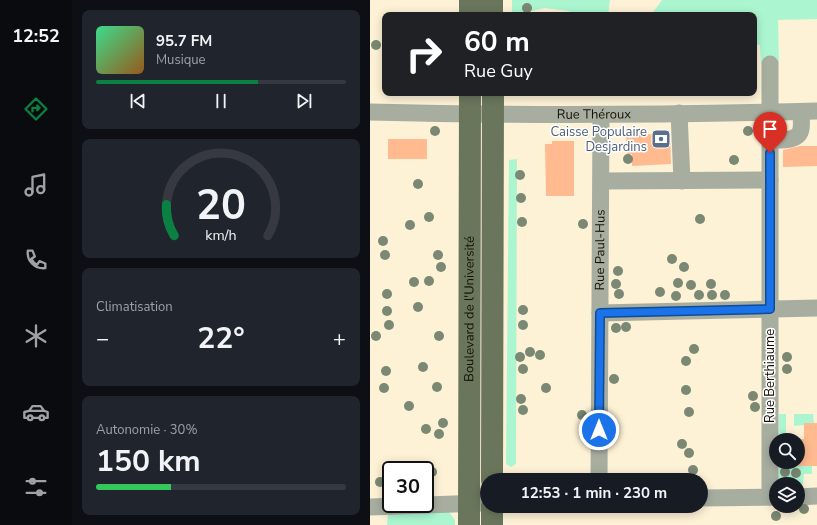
<!DOCTYPE html>
<html lang="fr">
<head>
<meta charset="utf-8">
<style>
  :root { --surface:#171b24; --page:#20242c; --text:#f1f3f6; --muted:#9ea1a6; --line:#363941; --accent:#0b8043 }
  body { margin:0; font-family:"Nunito Sans",sans-serif; background:var(--page); color:var(--text); height:100vh; display:flex; flex-direction:column; font-size:15px; white-space:nowrap }
  * { box-sizing:border-box; margin:0 }
  p { font-size:13px; color:var(--muted) }
  .icon { flex:none; width:22px; height:22px; fill:none; stroke:currentColor; stroke-width:2; stroke-linecap:round; stroke-linejoin:round }
  .map { position:relative; flex:1; overflow:hidden }
  .details { display:flex; flex-direction:column; gap:10px; padding:10px; background:#0d0f14; width:298px }
  .details>* { flex:none }
  .guide { position:absolute; left:12px; top:12px; width:375px; height:84px; border-radius:8px; box-shadow:0 2px 10px #0003; background:#202124; color:#fff; overflow:hidden }
  .fabs { position:absolute; left:399px; top:433px; display:grid; gap:8px }
  .fabs a { display:grid; place-items:center; width:36px; height:36px; border-radius:50%; background:var(--surface); box-shadow:0 2px 10px #0003; font-size:20px }
  .speed { position:absolute; left:12px; top:461px; display:flex; gap:8px; font-size:20px; font-weight:700; text-align:center }
  .speed>* { display:grid; place-content:center; width:52px; height:52px; border-radius:50%; background:var(--surface); box-shadow:0 2px 10px #0003; line-height:1 }
  .speed .limit { border:2px solid #111; border-radius:6px; background:#fff; color:#111 }
  .pin { position:absolute; display:grid; place-items:center; width:34px; height:34px; color:#fff; margin:-41px -17px; border-radius:50% 50% 50% 0; rotate:-45deg; box-shadow:0 0 4px #0007 }
  .pin .icon { rotate:45deg }
  .me { position:absolute; width:44px; margin:-22px; rotate:0deg; stroke-linejoin:round; filter:drop-shadow(0 0 3px #0008) }
  .turn { display:flex; align-items:center; gap:14px; height:84px; padding:0 16px; font-size:18px }
  .turn .icon { width:52px; height:52px; stroke-width:2.5 }
  .turn b { display:block; font-size:28px; line-height:34px }
  .big { font-size:30px; font-weight:700; line-height:1.1 }
  .details .card { flex:1; display:flex; flex-direction:column; justify-content:center; gap:6px; min-width:0; padding:0 14px; border-radius:8px; background:var(--page) }
  .details .dial { align-items:center; gap:0 }
  .dial svg { height:104px; overflow:visible; fill:none; stroke:var(--line); stroke-width:7; stroke-linecap:round; text-anchor:middle }
  .dial text { fill:var(--text); stroke:none }
  .song { display:flex; align-items:center; gap:12px }
  .cover { width:48px; height:48px; border-radius:6px; background:linear-gradient(135deg,hsl(150 70% 55%),hsl(30 70% 35%)) }
  .played { height:4px; border-radius:2px; background:linear-gradient(90deg,var(--accent) 65%,var(--line) 65%) }
  .keys { display:flex; justify-content:space-around; direction:ltr }
  .heat { display:flex; justify-content:space-between; align-items:center; font-size:22px; direction:ltr }
  .charge { height:6px; border-radius:3px; background:linear-gradient(90deg,#34c759 30%,var(--line) 0) }
  .trip { position:absolute; left:110px; top:473px; width:228px; height:40px; border-radius:20px; background:var(--surface); box-shadow:0 2px 10px #0003; font-weight:700; line-height:40px; text-align:center }
  main { display:flex; flex:1; min-height:0 }
  .menu { display:flex; flex-direction:column; width:72px; justify-content:space-around; align-items:center; background:#090b0e; color:var(--muted) }
  .menu .icon { width:28px; height:28px }
  .menu .on { color:var(--accent) }
  .menu b { font-size:18px; color:var(--text) }
  .map>svg:first-child { display:block }
  .green { fill:#abf6d0 }
  .building { fill:#ffba8f }
  .lines { fill:none; stroke-linecap:round; stroke-linejoin:round }
  .minor { stroke:#a7aea0; stroke-width:17 }
  .major { stroke:#6a765c; stroke-width:22 }
  .tree { fill:#7a8874 }
  .route-casing { stroke:#114b97; stroke-width:10 }
  .route { stroke:#1a73e8; stroke-width:7 }
  .labels { text-anchor:middle; dominant-baseline:central; stroke-width:3; stroke-linejoin:round; paint-order:stroke }
  .street-label { font-size:13px; fill:#151005; stroke:#fff }
  .service-label { font-size:13px; fill:#4e5e75; stroke:#fff; text-anchor:end }
</style>
</head>
<body>
<main>
<nav class="menu">
<b>12:52</b>
<svg class="icon on" aria-label="directions" viewBox="0 0 24 24"><path d="M12 3l9 9-9 9-9-9zM9 14v-3h6M13 9l2 2-2 2"/></svg>
<svg class="icon" aria-label="music" viewBox="0 0 24 24"><path d="M9 18V5l10-2v13"/><circle cx="6" cy="18" r="3"/><circle cx="16" cy="16" r="3"/></svg>
<svg class="icon" aria-label="phone" viewBox="0 0 24 24"><path d="M5 4h4l2 5-3 2q2 4 5 5l2-3 5 2v4C11 20 4 13 5 4z"/></svg>
<svg class="icon" aria-label="climate" viewBox="0 0 24 24"><path d="M12 3v18M4 7l16 10M4 17L20 7"/></svg>
<svg class="icon" aria-label="car" viewBox="0 0 24 24"><path d="M5 17H2v-5l4-1 3-4h7l3 4 3 1v5h-3M9 17h6M6 11h13"/><circle cx="7" cy="17" r="2"/><circle cx="17" cy="17" r="2"/></svg>
<svg class="icon" aria-label="filters" viewBox="0 0 24 24"><path d="M4 7h16M4 17h16"/><circle cx="9" cy="7" r="2"/><circle cx="15" cy="17" r="2"/></svg>
</nav>
<section class="details">
<div class="card">
<div class="song"><i class="cover"></i><div><b>95.7 FM</b><p>Musique</p></div></div>
<div class="played"></div>
<div class="keys"><svg class="icon" aria-label="previous" viewBox="0 0 24 24"><path d="M18 5L8 12l10 7zM5 5v14"/></svg><svg class="icon" aria-label="pause" viewBox="0 0 24 24"><path d="M8 5v14M16 5v14"/></svg><svg class="icon" aria-label="next" viewBox="0 0 24 24"><path d="M6 5l10 7-10 7zM19 5v14"/></svg></div>
</div>
<div class="card dial"><svg viewBox="0 0 100 80">
<path d="M14 69A42 42 0 1 1 86 69"/>
<path d="M14 69A42 42 0 0 1 8 45" stroke="#0b8043"/>
<text x="50" y="56" font-size="32" font-weight="700">20</text>
<text x="50" y="72" font-size="11">km/h</text>
</svg></div>
<div class="card"><p>Climatisation</p>
<div class="heat"><a>−</a><b class="big">22°</b><a>+</a></div>
</div>
<div class="card"><p>Autonomie · 30%</p><b class="big">150 km</b><div class="charge"></div></div>
</section>
<div class="map">
<svg width="447" height="525" viewBox="0 0 447 525">
  <rect width="100%" height="100%" fill="#fdf1d6"/>
  <g class="green">
    <path d="M142 0H240L238 15H210L198 11 175 8 142 15Z"/>
    <path d="M292 0H447V19L408 20 409 64H391L390 45 384 44V15H281Z"/>
    <path d="M147 159 146 455V464L141 467 136 464 139 160Z"/>
    <rect x="409" y="414" width="7" height="26"/>
    <path d="M424 414H443L444 423H434V425L424 426Z"/>
    <path d="M409 462H424V466H442V474H434L433 484H412L408 478Z"/>
    <path d="M79 512 85 520V525H17L18 514Z"/>
  </g>
  <g class="building">
    <path d="M290 134H300L301 164 262 166V154H257L256 135Z"/>
    <rect x="18" y="139" width="39" height="20"/>
    <path d="M182 141H204V196H176L175 144H182Z"/>
    <path d="M430 146H447V166L413 167V150Z"/>
    <path d="M434 423H447V466H428V439H434Z"/>
  </g>
  <g class="lines">
    <g class="minor">
      <path id="s1" d="M0 112C149 116 298 115 447 111"/>
      <path d="M309 113 312 181"/>
      <path d="M400 140C410 140 429 142 431 129 432 123 431 117 431 112"/>
      <path d="M231 181 400 180"/>
      <path d="M230 313 447 308"/>
      <path id="s2" d="M229 480 231 115"/>
      <path d="M400 497V64"/>
      <path d="M428 497 447 496"/>
      <path d="M331 498 406 497"/>
      <path d="M0 507 112 503"/>
    </g>
    <g class="major">
      <path d="M100 0V15"/>
      <path d="M122 0V15"/>
      <path d="M122 480 123 93"/>
      <path d="M122 506V525"/>
      <path id="s3" d="M99 525 100 93"/>
    </g>
  </g>
  <g class="tree">
    <circle cx="157" cy="8" r="5"/>
    <circle cx="6" cy="45" r="5"/>
    <circle cx="65" cy="131" r="5"/>
    <circle cx="378" cy="131" r="5"/>
    <circle cx="258" cy="159" r="5"/>
    <circle cx="364" cy="160" r="5"/>
    <circle cx="150" cy="175" r="5"/>
    <circle cx="48" cy="184" r="5"/>
    <circle cx="151" cy="198" r="5"/>
    <circle cx="59" cy="217" r="5"/>
    <circle cx="330" cy="219" r="5"/>
    <circle cx="152" cy="222" r="5"/>
    <circle cx="213" cy="224" r="5"/>
    <circle cx="40" cy="225" r="5"/>
    <circle cx="13" cy="241" r="5"/>
    <circle cx="15" cy="255" r="5"/>
    <circle cx="68" cy="255" r="5"/>
    <circle cx="302" cy="259" r="5"/>
    <circle cx="71" cy="267" r="5"/>
    <circle cx="314" cy="267" r="5"/>
    <circle cx="248" cy="271" r="5"/>
    <circle cx="59" cy="281" r="5"/>
    <circle cx="44" cy="282" r="5"/>
    <circle cx="308" cy="283" r="5"/>
    <circle cx="246" cy="284" r="5"/>
    <circle cx="341" cy="284" r="5"/>
    <circle cx="321" cy="285" r="5"/>
    <circle cx="290" cy="292" r="5"/>
    <circle cx="17" cy="294" r="5"/>
    <circle cx="249" cy="294" r="5"/>
    <circle cx="329" cy="295" r="5"/>
    <circle cx="342" cy="295" r="5"/>
    <circle cx="355" cy="295" r="5"/>
    <circle cx="306" cy="296" r="5"/>
    <circle cx="48" cy="307" r="5"/>
    <circle cx="153" cy="310" r="5"/>
    <circle cx="17" cy="311" r="5"/>
    <circle cx="19" cy="325" r="5"/>
    <circle cx="153" cy="325" r="5"/>
    <circle cx="256" cy="327" r="5"/>
    <circle cx="246" cy="328" r="5"/>
    <circle cx="6" cy="336" r="5"/>
    <circle cx="69" cy="336" r="5"/>
    <circle cx="324" cy="349" r="5"/>
    <circle cx="160" cy="352" r="5"/>
    <circle cx="170" cy="355" r="5"/>
    <circle cx="150" cy="357" r="5"/>
    <circle cx="417" cy="357" r="5"/>
    <circle cx="316" cy="361" r="5"/>
    <circle cx="53" cy="367" r="5"/>
    <circle cx="153" cy="369" r="5"/>
    <circle cx="417" cy="369" r="5"/>
    <circle cx="16" cy="371" r="5"/>
    <circle cx="244" cy="379" r="5"/>
    <circle cx="67" cy="387" r="5"/>
    <circle cx="14" cy="388" r="5"/>
    <circle cx="176" cy="388" r="5"/>
    <circle cx="316" cy="390" r="5"/>
    <circle cx="383" cy="396" r="5"/>
    <circle cx="151" cy="399" r="5"/>
    <circle cx="39" cy="406" r="5"/>
    <circle cx="385" cy="407" r="5"/>
    <circle cx="153" cy="410" r="5"/>
    <circle cx="319" cy="412" r="5"/>
    <circle cx="212" cy="415" r="5"/>
    <circle cx="73" cy="423" r="5"/>
    <circle cx="56" cy="429" r="5"/>
    <circle cx="69" cy="434" r="5"/>
    <circle cx="312" cy="444" r="5"/>
    <circle cx="319" cy="453" r="5"/>
    <circle cx="323" cy="470" r="5"/>
    <circle cx="62" cy="472" r="5"/>
    <circle cx="415" cy="472" r="5"/>
    <circle cx="426" cy="473" r="5"/>
    <circle cx="10" cy="482" r="5"/>
    <circle cx="434" cy="509" r="5"/>
    <circle cx="406" cy="516" r="5"/>
  </g>
  <g class="lines">
    <defs>
      <path id="route" d="M229 430 230 313 400 309V153"/>
    </defs>
    <use href="#route" class="route-casing"/>
    <use href="#route" class="route"/>
  </g>
  <defs>
    <symbol id="bank-square" viewBox="-11 -11 22 22"><rect x="-9" y="-9" width="18" height="18" rx="4" fill="#5c6f8a" stroke="#fff"/><path d="M-6-4H6V4H-6ZM0-2.3a2.3 2.3 0 1 0 0 4.6a2.3 2.3 0 1 0 0-4.6Z" fill="#fff"/></symbol>
  </defs>
  <g fill-rule="evenodd">
    <use href="#bank-square" x="280" y="128" width="22" height="22"/>
  </g>
  <g class="labels">
    <g class="street-label">
      <text stroke="none"><textPath href="#s1" startOffset="224">Rue Théroux</textPath></text>
      <text stroke="none"><textPath href="#s2" startOffset="230">Rue Paul-Hus</textPath></text>
      <text stroke="none"><textPath href="#s3" startOffset="216">Boulevard de l'Université</textPath></text>
      <text transform="translate(400 376) rotate(-90)">Rue Berthiaume</text>
    </g>
    <g class="service-label">
      <text x="277" y="132">Caisse Populaire<tspan x="277" dy="15">Desjardins</tspan></text>
    </g>
  </g>
</svg>
<div class="fabs">
<a><svg class="icon" aria-label="search" viewBox="0 0 24 24"><circle cx="10" cy="10" r="6"/><path d="M15 15l6 6"/></svg></a>
<a><svg class="icon" aria-label="layers" viewBox="0 0 24 24"><path d="M12 4l9 5-9 5-9-5zM3 14l9 5 9-5"/></svg></a>
</div>
<div class="speed"><div class="limit">30</div></div>
<div class="pin" style="left:400px;top:153px;background:#d93025"><svg class="icon" aria-label="arrive" viewBox="0 0 24 24"><path d="M6 21V4h12l-3 4 3 4H6"/></svg></div>
<svg class="me" style="left:229px;top:430px" viewBox="-20 -20 40 40"><circle r="17" fill="#1a73e8" stroke="#fff" stroke-width="3"/><path d="M0-11L8 9 0 5-8 9z" fill="#fff"/></svg>
<div class="trip">12:53 · 1 min · 230 m</div>
<div class="guide">
<div class="turn"><svg class="icon" aria-label="right" viewBox="0 0 24 24"><path d="M7 20v-9h11M14 6l5 5-5 5"/></svg><div><b>60 m</b>Rue Guy</div></div>
</div>
</div>
</main>
</body>
</html>
